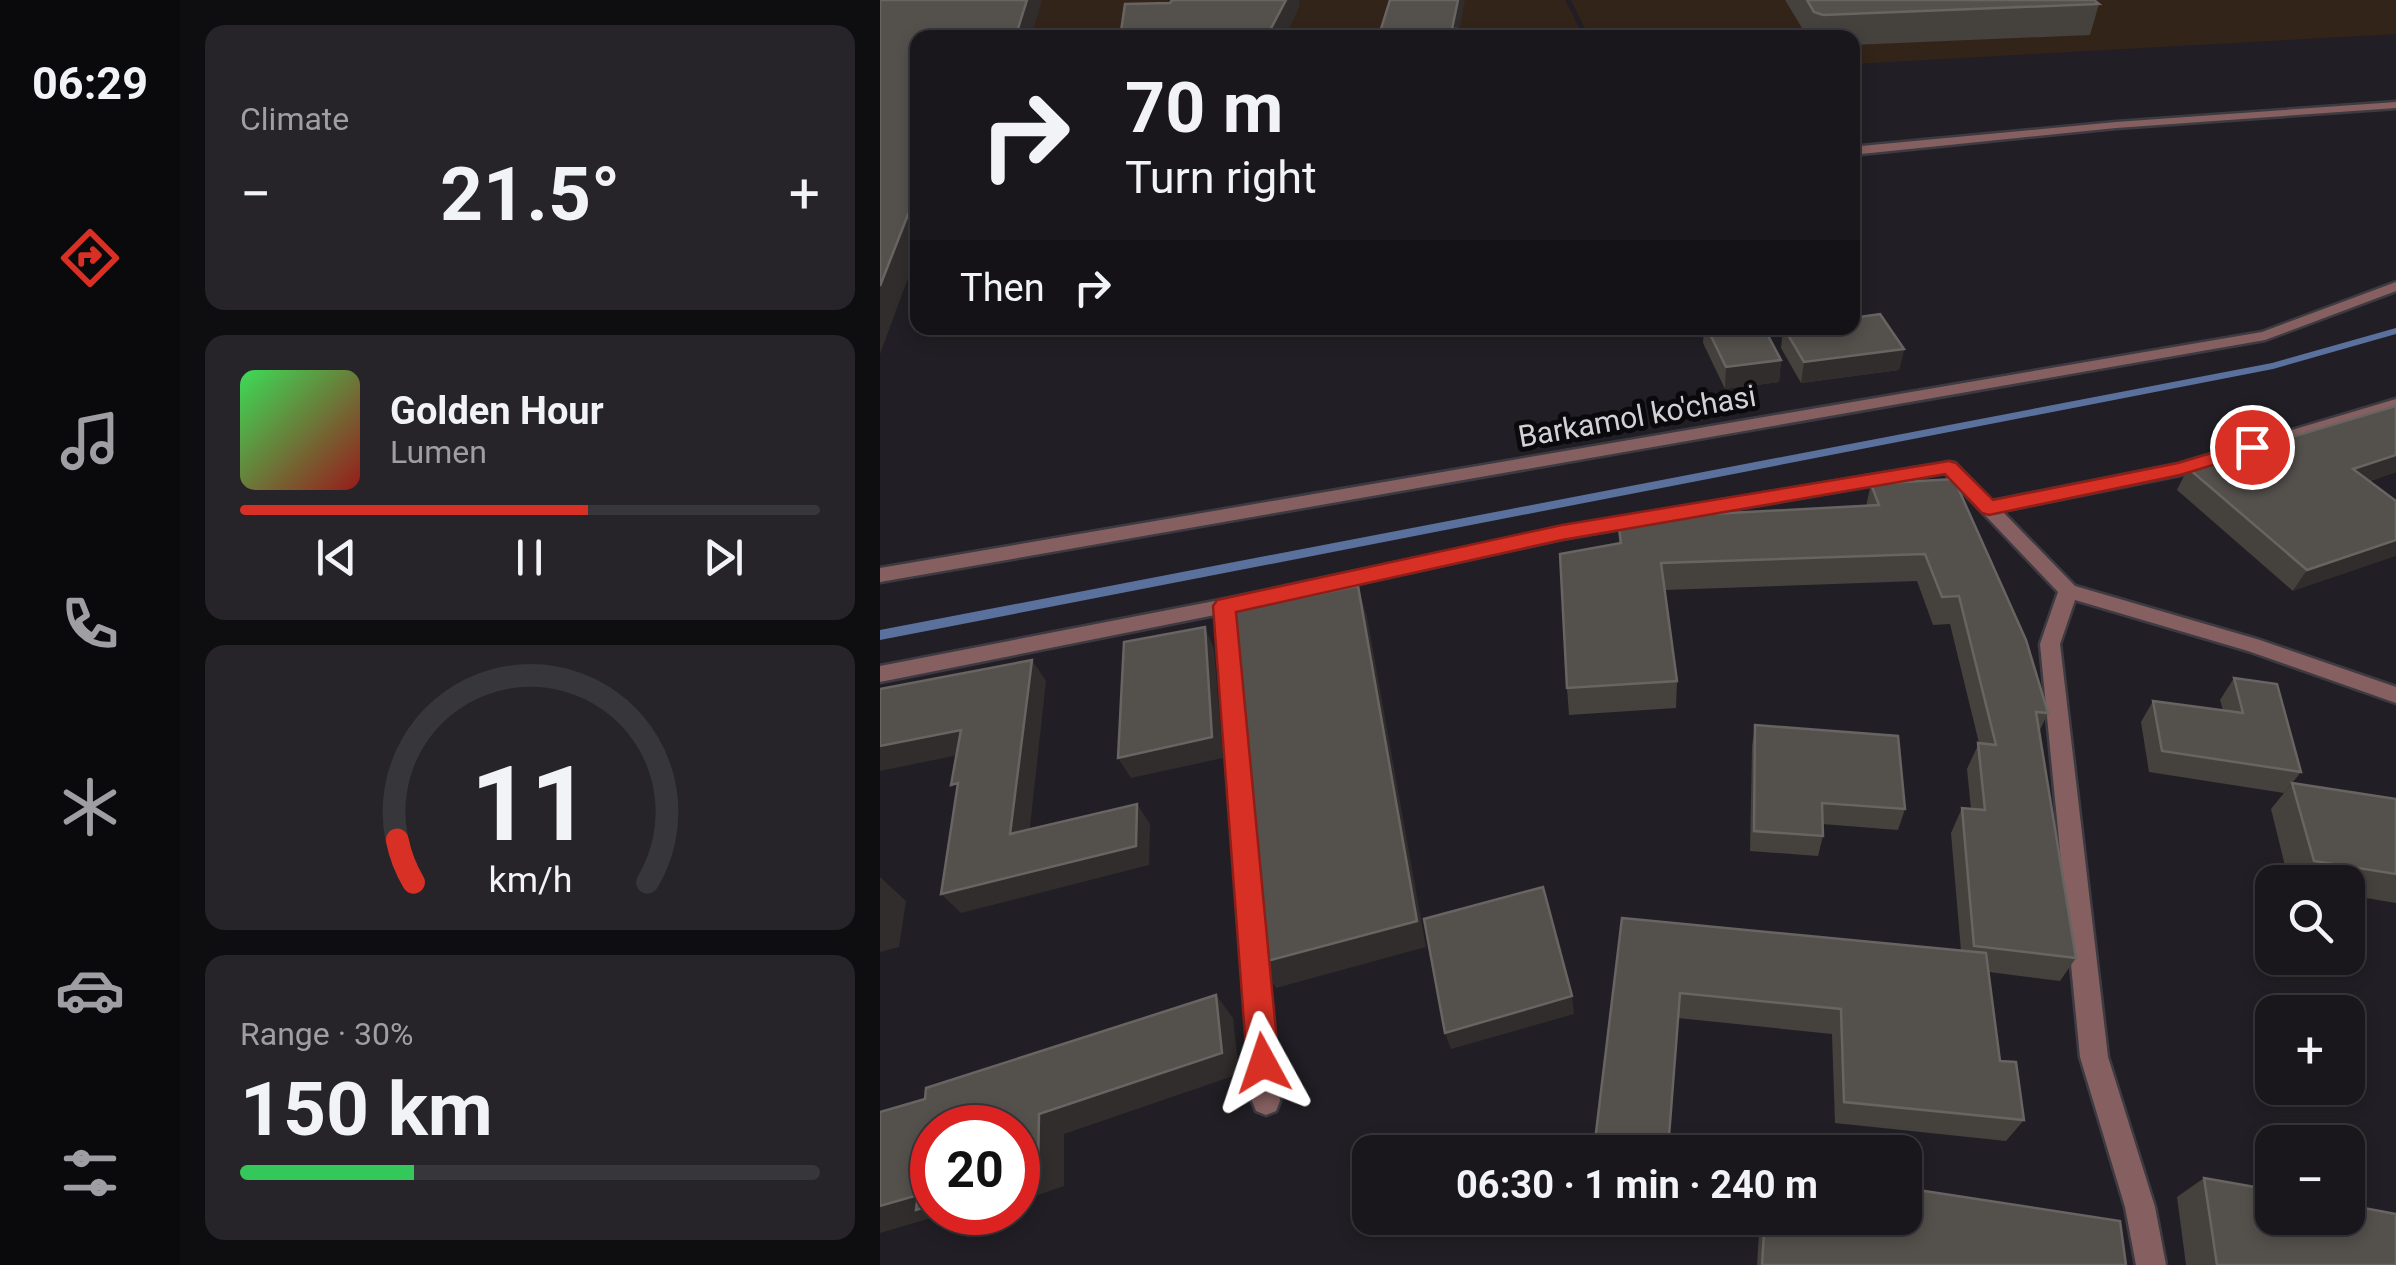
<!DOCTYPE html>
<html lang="en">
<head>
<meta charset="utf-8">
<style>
  :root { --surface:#19171c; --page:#262429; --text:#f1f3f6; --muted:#9f9fa3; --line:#37363b; --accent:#d93025 }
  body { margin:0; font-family:Roboto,sans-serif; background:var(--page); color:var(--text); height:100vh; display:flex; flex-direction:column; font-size:38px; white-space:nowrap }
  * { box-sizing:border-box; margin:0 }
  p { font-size:32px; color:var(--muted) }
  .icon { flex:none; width:55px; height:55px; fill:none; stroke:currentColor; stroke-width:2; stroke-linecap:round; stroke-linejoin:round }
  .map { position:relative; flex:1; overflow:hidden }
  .drawer { display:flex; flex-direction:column; gap:25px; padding:25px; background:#0e0d0f; width:700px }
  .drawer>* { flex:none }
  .guide { position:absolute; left:30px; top:30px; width:950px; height:305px; border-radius:20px; box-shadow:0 5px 15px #0003,0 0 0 2px var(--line); background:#19171c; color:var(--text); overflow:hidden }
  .controls { position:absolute; left:1375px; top:865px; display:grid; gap:20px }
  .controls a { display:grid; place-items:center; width:110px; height:110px; border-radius:20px; background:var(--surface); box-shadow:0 5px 15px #0003,0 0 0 2px var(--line); font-size:50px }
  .speed { position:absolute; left:30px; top:1105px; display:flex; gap:20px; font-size:50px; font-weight:700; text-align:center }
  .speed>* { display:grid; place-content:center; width:130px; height:130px; border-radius:50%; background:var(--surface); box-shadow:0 5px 15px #0003,0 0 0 2px var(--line); line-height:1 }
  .speed .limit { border:15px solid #d22; background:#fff; color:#111 }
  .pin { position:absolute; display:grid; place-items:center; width:85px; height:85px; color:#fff; margin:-42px; border:5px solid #fff; border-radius:50%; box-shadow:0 2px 10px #0007 }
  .me { position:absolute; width:110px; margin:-55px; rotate:355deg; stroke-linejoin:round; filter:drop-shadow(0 0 8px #0008) }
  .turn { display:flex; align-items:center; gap:35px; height:210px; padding:0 50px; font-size:45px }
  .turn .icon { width:130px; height:130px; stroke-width:2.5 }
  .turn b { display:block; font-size:70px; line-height:85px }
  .then { display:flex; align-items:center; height:95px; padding:0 50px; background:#0003; gap:20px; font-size:38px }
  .big { font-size:75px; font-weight:700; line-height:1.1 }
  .drawer .widget { flex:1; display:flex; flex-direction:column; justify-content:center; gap:15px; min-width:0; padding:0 35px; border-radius:20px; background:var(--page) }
  .drawer .dial { align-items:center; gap:0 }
  .dial svg { height:260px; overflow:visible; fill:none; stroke:var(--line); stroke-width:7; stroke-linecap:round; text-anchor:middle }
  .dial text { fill:var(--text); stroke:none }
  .song { display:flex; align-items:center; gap:30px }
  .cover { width:120px; height:120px; border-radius:15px; background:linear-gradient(135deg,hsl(130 70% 55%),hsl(0 70% 35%)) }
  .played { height:10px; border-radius:5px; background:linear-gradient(90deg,var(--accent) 60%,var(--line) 60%) }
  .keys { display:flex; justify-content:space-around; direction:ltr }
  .heat { display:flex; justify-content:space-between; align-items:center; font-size:55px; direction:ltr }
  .charge { height:15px; border-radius:8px; background:linear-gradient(90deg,#34c759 30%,var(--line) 0) }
  .trip { position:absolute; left:472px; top:1135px; width:570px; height:100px; border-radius:20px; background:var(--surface); box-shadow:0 5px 15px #0003,0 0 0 2px var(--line); font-weight:700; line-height:100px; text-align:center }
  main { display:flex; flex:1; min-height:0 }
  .tabs { display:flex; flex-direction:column; width:180px; justify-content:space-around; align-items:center; background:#0a090b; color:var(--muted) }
  .tabs .icon { width:70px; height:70px }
  .tabs .selected { color:var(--accent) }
  .tabs b { font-size:45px; color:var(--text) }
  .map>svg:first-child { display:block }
  .industrial { fill:#332419 }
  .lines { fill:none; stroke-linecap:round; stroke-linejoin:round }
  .stream { fill:#5a719e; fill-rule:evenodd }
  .service-casing { stroke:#3d3b41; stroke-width:5 }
  .minor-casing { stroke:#3d3b41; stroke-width:5 }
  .service { fill:#866060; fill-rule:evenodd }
  .minor { fill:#866060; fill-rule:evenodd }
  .wall { fill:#45413c }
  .shaded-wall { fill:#302d2c }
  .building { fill:#54504c; stroke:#686462; stroke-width:2.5 }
  .route { fill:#d93025; stroke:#8d1f18; stroke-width:2.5 }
  .labels { text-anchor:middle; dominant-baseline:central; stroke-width:10; stroke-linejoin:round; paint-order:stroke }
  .street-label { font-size:30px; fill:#d3d1d5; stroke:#0a090c }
</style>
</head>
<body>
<main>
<nav class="tabs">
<b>06:29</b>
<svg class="icon selected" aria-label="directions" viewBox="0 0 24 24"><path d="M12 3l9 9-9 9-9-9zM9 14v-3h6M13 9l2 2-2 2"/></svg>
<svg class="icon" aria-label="music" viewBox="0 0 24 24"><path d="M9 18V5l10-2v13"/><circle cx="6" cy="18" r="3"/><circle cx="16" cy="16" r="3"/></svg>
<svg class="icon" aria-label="phone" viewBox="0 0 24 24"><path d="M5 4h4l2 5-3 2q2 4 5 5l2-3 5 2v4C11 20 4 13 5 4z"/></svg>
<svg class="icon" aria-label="climate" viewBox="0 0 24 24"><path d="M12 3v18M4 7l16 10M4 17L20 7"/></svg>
<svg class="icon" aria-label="car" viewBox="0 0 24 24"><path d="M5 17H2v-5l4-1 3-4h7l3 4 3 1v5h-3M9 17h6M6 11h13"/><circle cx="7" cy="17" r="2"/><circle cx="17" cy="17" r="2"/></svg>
<svg class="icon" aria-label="filters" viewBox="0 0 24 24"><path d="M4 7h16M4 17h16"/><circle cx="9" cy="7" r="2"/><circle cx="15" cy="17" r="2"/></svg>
</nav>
<section class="drawer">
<div class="widget"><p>Climate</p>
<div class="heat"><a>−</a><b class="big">21.5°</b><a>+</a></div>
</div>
<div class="widget">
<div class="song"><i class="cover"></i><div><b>Golden Hour</b><p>Lumen</p></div></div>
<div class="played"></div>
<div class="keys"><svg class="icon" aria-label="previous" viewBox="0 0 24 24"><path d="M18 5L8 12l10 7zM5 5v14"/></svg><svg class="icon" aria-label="pause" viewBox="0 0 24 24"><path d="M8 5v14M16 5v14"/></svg><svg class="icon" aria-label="next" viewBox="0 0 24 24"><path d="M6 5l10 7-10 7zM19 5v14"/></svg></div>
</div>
<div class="widget dial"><svg viewBox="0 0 100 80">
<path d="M14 69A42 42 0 1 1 86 69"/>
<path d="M14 69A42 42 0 0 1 9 56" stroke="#d93025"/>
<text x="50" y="56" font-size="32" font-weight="700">11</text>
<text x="50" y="72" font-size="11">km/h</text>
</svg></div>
<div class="widget"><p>Range · 30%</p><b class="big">150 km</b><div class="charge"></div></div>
</section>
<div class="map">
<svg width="1516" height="1265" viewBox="0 0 1516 1265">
  <rect width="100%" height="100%" fill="#211f25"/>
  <g class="industrial">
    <path d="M0 0H685L704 37 38 38 37 255 0 259Z"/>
    <path d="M691 0H1516V34L973 64 972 38 709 37Z"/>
  </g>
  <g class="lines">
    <path class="stream" d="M1516 328V334L1393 369 0 640V630L1392 363Z"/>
    <defs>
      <path id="service" d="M345 599 355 606 400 1101 396 1111 386 1115 376 1111 372 1101 335 606Z"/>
      <g id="minor">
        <path d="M1516 102V108L1236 128 981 154 975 150 981 146 1236 122Z"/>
        <path d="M1516 282V291L1385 340 0 582V568L1382 332Z"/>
        <path d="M1516 399V409L1300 475 1122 511 1195 586 1380 640 1516 687V703L1368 651 1195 600 1180 644 1228 1057 1275 1207 1286 1265H1256L1245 1207 1200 1057 1160 644 1178 592 1065 473 682 539 345 613 0 682V666L345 599 682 527 1069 462 1075 463 1112 501 1298 464Z"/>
      </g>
    </defs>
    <use href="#service" class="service-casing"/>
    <use href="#minor" class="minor-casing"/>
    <use href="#service" class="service"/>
    <use href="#minor" class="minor"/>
  </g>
  <g class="wall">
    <path d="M905 0H1214L1219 4 1210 35 972 45V38H928Z"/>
    <path d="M824 328 901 360 899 382 845 389 823 343Z"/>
    <path d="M903 328 1024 349 1019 370 921 383 901 348Z"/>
    <path d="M1516 406V472L1490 481 1413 591 1297 490 1308 468Z"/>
    <path d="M991 484 1168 713 1159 732 1196 958 1180 981 1109 972 1120 1061 1144 1120 1126 1141 955 1123 952 1034 798 1018 788 1152H716L715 1141 742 918 1081 951 1071 833 1082 808 1091 809 1087 769 1099 743 1070 624 1053 625 1037 581 785 590 797 681 796 708 689 715 687 688 739 544 738 519 986 506Z"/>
    <path d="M1354 678 1421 772 1404 793 1269 772 1261 722 1273 701 1343 710 1340 700Z"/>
    <path d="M875 725 1025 809 1018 830 942 824 943 836 938 856 870 851 872 746Z"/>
    <path d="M1412 783 1516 799V903L1468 895V882H1409L1391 809Z"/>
    <path d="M1324 1178 1516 1265H1306L1297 1197Z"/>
    <path d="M880 1218H1025L1246 1265H877Z"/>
  </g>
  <g class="shaded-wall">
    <path d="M147 0H162L151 38H135Z"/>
    <path d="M406 0H419L420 5 405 38H387Z"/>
    <path d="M578 0H585L578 38H573L572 29Z"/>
    <path d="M38 211V251L0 354V286L29 212Z"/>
    <path d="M1024 349 1019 370 921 383 924 362Z"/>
    <path d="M901 360 899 382 845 389 846 367Z"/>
    <path d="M1516 455V472L1459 491 1473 469Z"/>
    <path d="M1516 540V556L1413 591 1427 570Z"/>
    <path d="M478 586 487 617 546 947 396 988 380 963Z"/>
    <path d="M325 627 334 649 343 758 251 778 238 758Z"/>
    <path d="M152 660 166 681 147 854 130 834Z"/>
    <path d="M364 720 372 752 358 722Z"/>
    <path d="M81 730 98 751 0 771V746Z"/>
    <path d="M257 804 270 824 269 865 81 913 61 894Z"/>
    <path d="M0 877 26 901 19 947 0 952Z"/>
    <path d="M336 995 353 1018 359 1074 184 1134V1186L138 1202V1175L159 1114Z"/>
    <path d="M692 996 694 1014 571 1049 565 1033Z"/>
    <path d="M38 1195 52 1203V1212H109L68 1227 51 1218 0 1233V1206Z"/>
  </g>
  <g class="building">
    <path d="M0 0H147L135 38H38V211L29 212 0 286Z"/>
    <path d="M292 0H406L387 36 500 32 510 0H578L572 29H576V38H240L245 4 290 3Z"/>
    <path d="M927 0H1214L1219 4 943 15 934 12Z"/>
    <path d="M1000 314 1024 349 924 362 904 328H972V318Z"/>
    <path d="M827 328H884L901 360 846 367Z"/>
    <path d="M1516 406V455L1473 469 1516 501V540L1427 570 1308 468Z"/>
    <path d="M1074 479 1146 640 1168 713 1156 712 1196 958 1094 946 1082 808 1105 810 1098 743 1116 745 1079 596 1062 597 1045 554 781 563 797 681 687 688 680 554 741 543 738 519 999 505 991 484Z"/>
    <path d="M478 586 537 921 380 963 364 720 358 722 349 612Z"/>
    <path d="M325 627 332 737 238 758 244 642Z"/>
    <path d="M152 660 130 834 257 804 256 846 61 894 78 783 71 785 81 730 0 746V689Z"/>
    <path d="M1354 678 1397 684 1421 772 1282 751 1273 701 1363 713Z"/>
    <path d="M875 725 1018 736 1025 809 942 803 943 836 874 831Z"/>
    <path d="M1412 783 1516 799V874L1434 861Z"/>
    <path d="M663 887 692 996 565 1033 544 919Z"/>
    <path d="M742 918 1106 953 1120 1061 1136 1062 1144 1120 964 1102 961 1009 800 993 788 1149 715 1141Z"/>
    <path d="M336 995 342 1053 159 1114 158 1168 138 1175V1128H52V1205L36 1210 38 1195 0 1206V1112L45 1099 46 1088Z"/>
    <path d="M1324 1178 1392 1190V1218H1468V1205L1516 1214V1265H1337Z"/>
    <path d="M1025 1188 1240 1221 1246 1265H882L885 1218H1025Z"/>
  </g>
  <path class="route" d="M1372 441 1382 447 1379 451 1300 475 1109 515 1102 513 1065 474 682 540 356 612 399 1063 394 1074 383 1079 372 1074 367 1063 333 606 337 600 682 525 1069 461 1076 463 1113 500 1298 463Z"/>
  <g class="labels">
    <g class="street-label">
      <text transform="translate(757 416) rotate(-10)">Barkamol ko'chasi</text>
    </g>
  </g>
</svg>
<div class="controls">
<a><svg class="icon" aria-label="search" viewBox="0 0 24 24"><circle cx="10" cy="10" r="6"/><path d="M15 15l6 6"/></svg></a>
<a>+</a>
<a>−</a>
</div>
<div class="speed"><div class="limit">20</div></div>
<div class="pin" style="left:1372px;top:447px;background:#d93025"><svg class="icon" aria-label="arrive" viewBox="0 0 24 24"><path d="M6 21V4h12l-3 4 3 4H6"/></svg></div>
<svg class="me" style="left:383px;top:1063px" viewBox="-20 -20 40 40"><path d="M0-17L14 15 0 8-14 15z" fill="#d93025" stroke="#fff" stroke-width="4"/></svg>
<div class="trip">06:30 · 1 min · 240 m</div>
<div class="guide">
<div class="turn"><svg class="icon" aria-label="right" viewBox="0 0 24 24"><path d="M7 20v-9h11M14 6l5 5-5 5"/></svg><div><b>70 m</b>Turn right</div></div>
<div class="then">Then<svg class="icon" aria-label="right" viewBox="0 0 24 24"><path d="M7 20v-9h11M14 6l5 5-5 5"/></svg></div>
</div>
</div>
</main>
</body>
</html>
